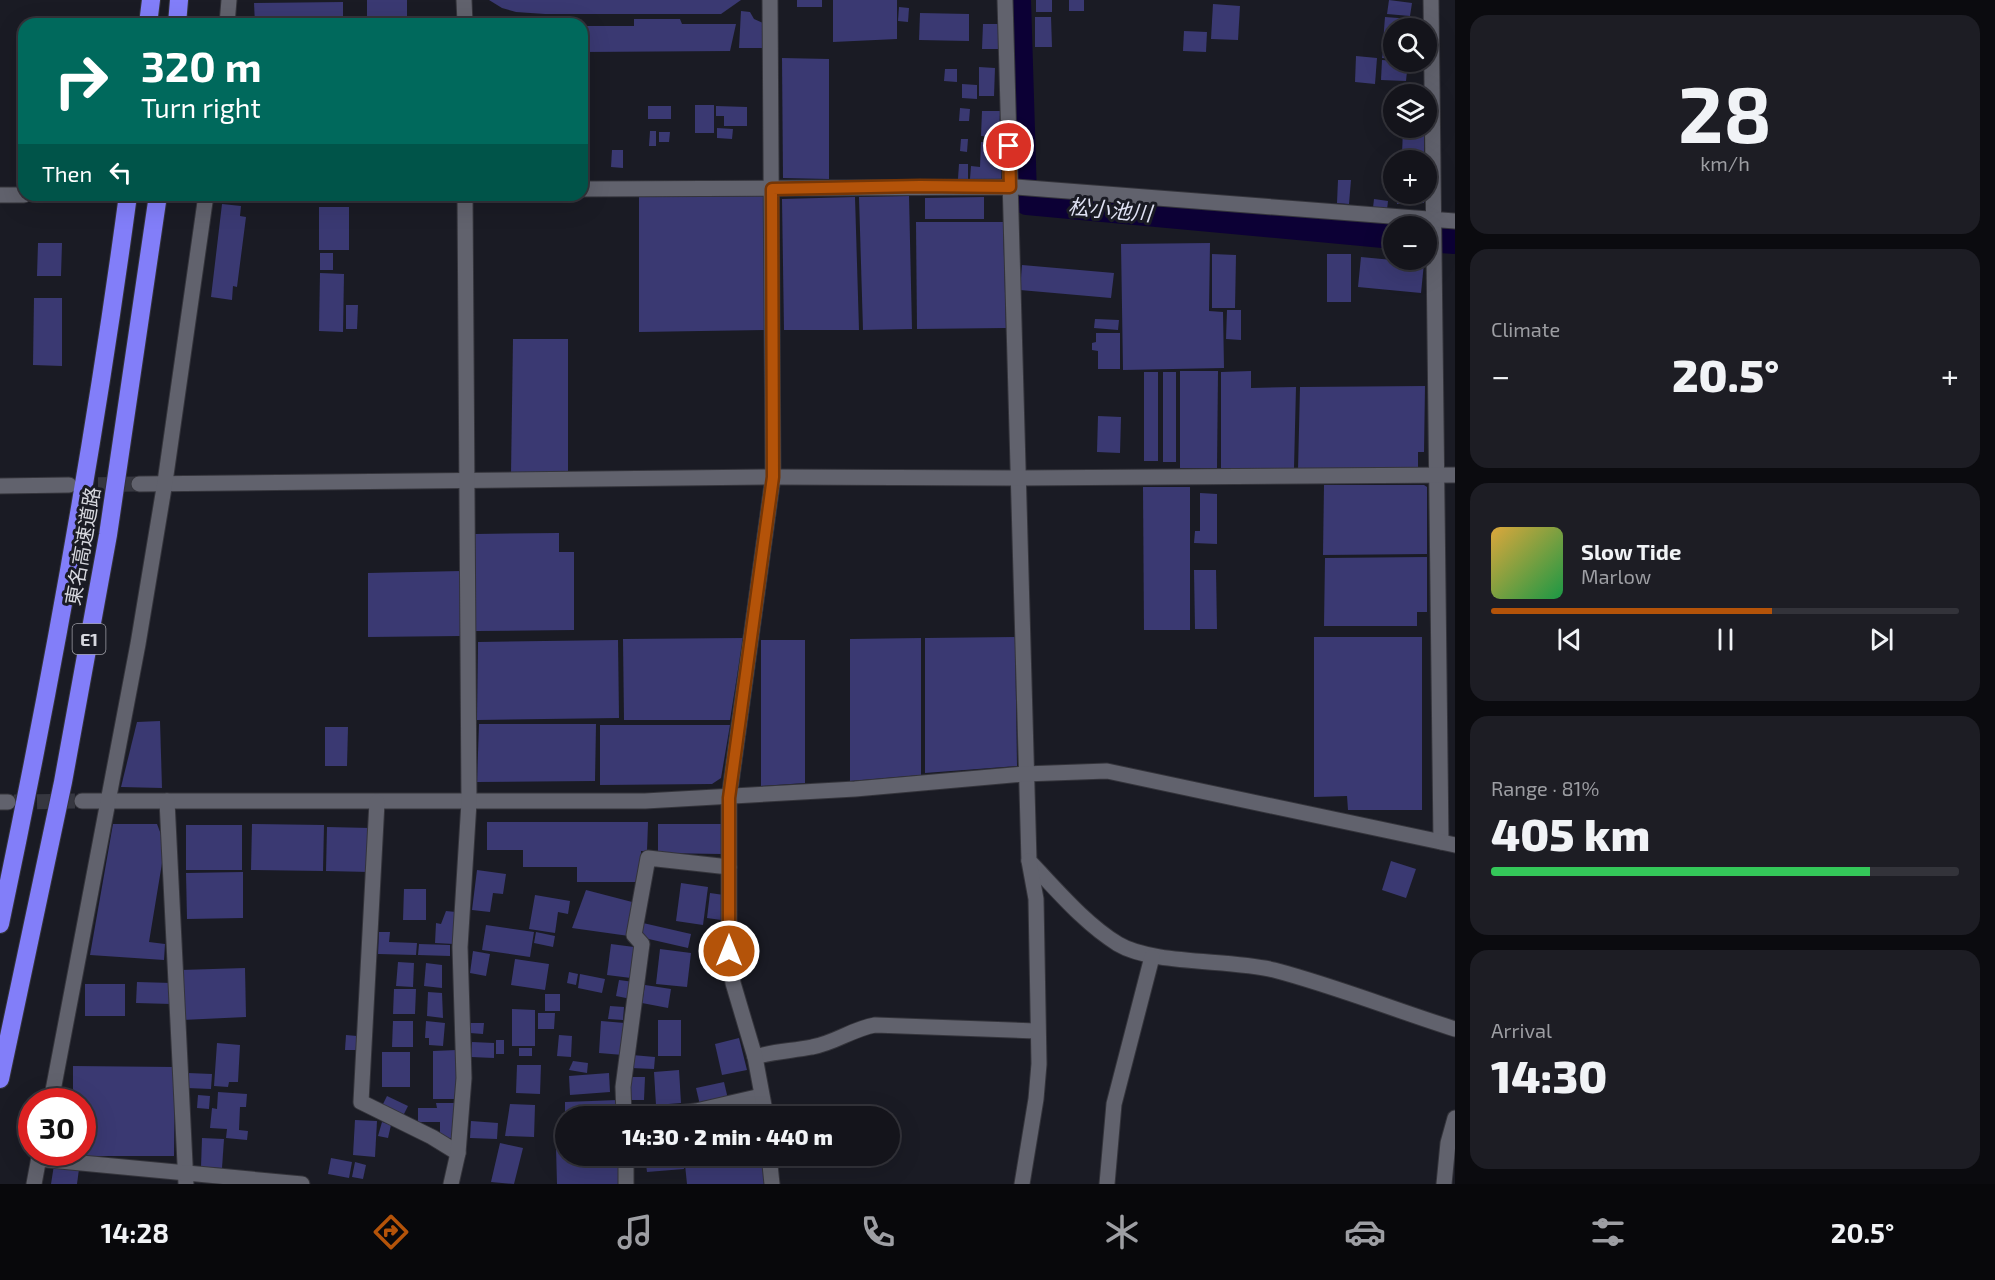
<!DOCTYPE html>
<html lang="en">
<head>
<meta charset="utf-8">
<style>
  :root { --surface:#14141b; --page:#1d1d24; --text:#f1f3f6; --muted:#9d9ea3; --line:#33333a; --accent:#b45309 }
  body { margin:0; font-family:"Exo 2","Noto Sans JP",sans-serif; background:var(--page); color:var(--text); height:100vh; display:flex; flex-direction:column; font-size:22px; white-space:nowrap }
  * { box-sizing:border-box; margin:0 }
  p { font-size:20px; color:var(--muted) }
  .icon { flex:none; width:33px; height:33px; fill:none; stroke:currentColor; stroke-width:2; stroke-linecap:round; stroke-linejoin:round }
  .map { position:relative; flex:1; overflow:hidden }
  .drawer { display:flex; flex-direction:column; gap:15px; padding:15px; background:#0b0b0f; width:540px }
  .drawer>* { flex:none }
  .banner { position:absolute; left:18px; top:18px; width:570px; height:183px; border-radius:18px; box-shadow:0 6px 24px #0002,0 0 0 2px var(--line); background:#00695c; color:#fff; overflow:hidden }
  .fabs { position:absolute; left:1383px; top:18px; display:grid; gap:12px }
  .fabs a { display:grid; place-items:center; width:54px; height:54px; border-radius:50%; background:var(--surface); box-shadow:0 6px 24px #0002,0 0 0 2px var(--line); font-size:30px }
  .speed { position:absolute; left:18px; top:1088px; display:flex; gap:12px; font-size:30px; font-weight:700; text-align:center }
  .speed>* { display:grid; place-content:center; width:78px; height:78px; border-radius:50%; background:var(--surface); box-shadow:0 6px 24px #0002,0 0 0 2px var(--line); line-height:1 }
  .speed .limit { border:9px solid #d22; background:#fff; color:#111 }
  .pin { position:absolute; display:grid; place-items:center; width:51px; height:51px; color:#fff; margin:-26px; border:3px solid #fff; border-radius:50%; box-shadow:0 2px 6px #0007 }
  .me { position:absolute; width:66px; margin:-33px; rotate:0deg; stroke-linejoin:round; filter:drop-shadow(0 0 4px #0008) }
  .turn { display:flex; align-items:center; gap:21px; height:126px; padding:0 24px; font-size:27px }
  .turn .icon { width:78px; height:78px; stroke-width:2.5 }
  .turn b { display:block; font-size:42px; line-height:51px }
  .then { display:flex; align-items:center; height:57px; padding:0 24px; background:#0003; gap:12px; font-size:22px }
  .big { font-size:45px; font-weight:800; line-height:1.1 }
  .drawer .card { flex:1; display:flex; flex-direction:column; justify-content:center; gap:9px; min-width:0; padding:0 21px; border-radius:18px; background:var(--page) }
  .drawer .dial { align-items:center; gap:0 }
  .dial b { font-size:78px; line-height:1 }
  .song { display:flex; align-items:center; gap:18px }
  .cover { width:72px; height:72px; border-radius:9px; background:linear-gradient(135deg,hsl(40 70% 55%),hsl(140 70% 35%)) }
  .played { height:6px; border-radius:3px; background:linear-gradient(90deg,var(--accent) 60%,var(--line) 60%) }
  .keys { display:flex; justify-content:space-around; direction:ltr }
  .heat { display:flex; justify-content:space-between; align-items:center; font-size:33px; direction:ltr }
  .charge { height:9px; border-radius:4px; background:linear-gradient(90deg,#34c759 81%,var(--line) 0) }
  .trip { position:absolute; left:555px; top:1106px; width:345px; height:60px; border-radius:30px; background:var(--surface); box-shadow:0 6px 24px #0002,0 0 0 2px var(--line); font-weight:800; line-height:60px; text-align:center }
  .menu { display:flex; height:96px; justify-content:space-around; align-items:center; background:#08080b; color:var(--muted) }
  .menu .icon { width:42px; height:42px }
  .menu .active { color:var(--accent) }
  .menu b { font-size:27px; color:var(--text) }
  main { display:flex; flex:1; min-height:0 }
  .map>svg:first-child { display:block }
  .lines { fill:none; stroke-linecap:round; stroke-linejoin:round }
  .river { stroke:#0c0035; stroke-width:28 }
  .building { fill:#3a3972 }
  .minor-tunnel { stroke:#363740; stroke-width:15; stroke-dasharray:15 8; stroke-linecap:butt }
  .minor-casing { stroke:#34343b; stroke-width:17 }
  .highway-casing { stroke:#34343b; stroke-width:20 }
  .minor { stroke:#61626d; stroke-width:15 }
  .highway { stroke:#827ef9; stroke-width:18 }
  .route-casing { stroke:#753606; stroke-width:15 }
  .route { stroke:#b45309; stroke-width:10 }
  .labels { text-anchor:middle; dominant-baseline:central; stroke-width:6; stroke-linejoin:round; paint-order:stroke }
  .shield { fill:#1a1b24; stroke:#9e9fa6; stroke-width:1.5 }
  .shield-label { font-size:18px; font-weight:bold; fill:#d6d7de }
  .street-label { font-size:20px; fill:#d6d7de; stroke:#1a1b24 }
  .water-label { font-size:21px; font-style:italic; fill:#e0e2f4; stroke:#1a1b24 }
</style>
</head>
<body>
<main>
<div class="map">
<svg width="1455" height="1184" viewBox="0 0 1455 1184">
  <rect width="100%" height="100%" fill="#1a1b24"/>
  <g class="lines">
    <g class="river">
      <path d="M1017 0 1023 196 1027 201 1394 235"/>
      <path d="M1426 238 1455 240"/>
    </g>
  </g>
  <g class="building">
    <rect x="367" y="0" width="40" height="24"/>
    <path d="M489 0H741L721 14H545L516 12 502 8Z"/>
    <rect x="797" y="0" width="25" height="7"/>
    <path d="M833 0H897V39L833 42Z"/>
    <rect x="1036" y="0" width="16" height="12"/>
    <rect x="1069" y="0" width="15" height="11"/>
    <path d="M1389 0 1412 3 1410 16 1387 14Z"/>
    <path d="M343 2V24H255L254 3Z"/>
    <path d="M1213 4 1240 6 1238 40 1211 39Z"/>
    <path d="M899 7 909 8 908 22 898 21Z"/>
    <path d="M741 11 750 12 754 19 763 23 762 48H739Z"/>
    <path d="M920 13 969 14V41L919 40Z"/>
    <path d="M1035 17H1051L1052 47H1035Z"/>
    <path d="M1385 17 1411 19 1410 28H1394V44L1383 43Z"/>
    <path d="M634 19H680L682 24H736L730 51 582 52V26H634Z"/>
    <path d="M983 24H999L998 49H982Z"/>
    <path d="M1184 31 1207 32 1206 52 1183 51Z"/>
    <path d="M1384 46 1394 47V59L1382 58Z"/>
    <path d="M1356 56 1377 58 1375 84 1355 82Z"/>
    <path d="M782 58 829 59V179L783 178Z"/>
    <path d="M1382 60 1408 62 1406 81 1381 80Z"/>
    <path d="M979 67 995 68 994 96H979Z"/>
    <path d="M945 69H957V82L944 81Z"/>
    <path d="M962 84 977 85V99L962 98Z"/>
    <rect x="695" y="105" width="19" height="28"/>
    <rect x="648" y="106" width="23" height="13"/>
    <path d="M716 106 747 107V126H724V116H716Z"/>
    <path d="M960 108 970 109 969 121H959Z"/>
    <path d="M982 111H1000L999 137 981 136Z"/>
    <path d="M717 128 733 129 732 139 717 138Z"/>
    <path d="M1403 128H1424V156L1402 155Z"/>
    <path d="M650 131H656V146H649Z"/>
    <path d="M659 132H670L669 142H659Z"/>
    <path d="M961 139H968L967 152 960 151Z"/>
    <path d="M981 142 1002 143 1001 180 970 179 971 166 980 167Z"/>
    <path d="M612 150H623V168L611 167Z"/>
    <path d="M959 164H968V179H958Z"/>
    <path d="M1338 180H1351L1349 204 1337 203Z"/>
    <path d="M1397 194H1424V203L1397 204Z"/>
    <path d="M764 196V330L639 332V197Z"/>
    <path d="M909 196 912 329 863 330 859 197Z"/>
    <path d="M855 197 859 330H784L782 199Z"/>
    <path d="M984 197V219H925V198Z"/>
    <path d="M1374 199 1388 201 1387 210 1373 208Z"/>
    <path d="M222 204 241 206 240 216 246 217 237 287 233 286 232 300 211 297Z"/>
    <rect x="319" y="207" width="30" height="43"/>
    <path d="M916 222H1003L1006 328 917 329Z"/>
    <path d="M38 243H62L61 276H37Z"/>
    <path d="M1210 243 1209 311 1223 312 1224 368 1123 370 1121 244Z"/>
    <rect x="320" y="253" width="13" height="17"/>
    <path d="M1212 254 1236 255 1235 308H1212Z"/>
    <rect x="1327" y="254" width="24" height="48"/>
    <path d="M1361 257 1424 263 1421 293 1358 287Z"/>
    <path d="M1022 265 1114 273 1111 298 1020 290Z"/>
    <path d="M320 273 344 274 343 332 319 331Z"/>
    <path d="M34 298H62V366L33 365Z"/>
    <path d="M346 305H358L357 329H346Z"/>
    <path d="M1227 310H1241V340L1226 339Z"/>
    <path d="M1095 319 1119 320 1118 330 1094 328Z"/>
    <path d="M1096 333H1120V369H1098V351L1092 350V343L1096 342Z"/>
    <path d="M513 339H568V473L511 474Z"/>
    <path d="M1180 371H1218L1217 468H1180Z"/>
    <path d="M1251 371V388L1296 387 1294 468H1221V372Z"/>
    <rect x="1144" y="372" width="14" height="89"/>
    <rect x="1163" y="372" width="13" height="90"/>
    <path d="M1425 386 1424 452H1418V470H1298L1300 387Z"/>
    <path d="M1098 416 1121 417 1120 453 1097 452Z"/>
    <path d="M1324 485H1424L1427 487V554L1323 555Z"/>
    <path d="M1143 487H1190V630H1144Z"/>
    <path d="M1200 493 1217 494V544L1194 543 1195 531H1200Z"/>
    <path d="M559 533V552H574V630L476 631 475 534Z"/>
    <path d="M1427 557V612H1417V626H1324L1325 558Z"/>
    <path d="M1194 570H1216L1217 629H1195Z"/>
    <path d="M461 571V636L368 637V573Z"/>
    <path d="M1015 637 1017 766 925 773V638Z"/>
    <path d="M1314 637H1422V810H1348L1347 796 1314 797Z"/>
    <path d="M743 638 730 720H624L623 639Z"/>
    <path d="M921 638V775L850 781V639Z"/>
    <path d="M618 640 619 718 477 720 478 642Z"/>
    <path d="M761 640H805V783L761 786Z"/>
    <path d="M160 721 162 788 121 787 137 722Z"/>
    <path d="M479 724H596L595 781 477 782Z"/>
    <path d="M600 725H730L721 778 712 784 600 785Z"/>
    <path d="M325 727H348L347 766H325Z"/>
    <path d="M487 822H648L647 851H641V882H577V867H523V850H487Z"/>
    <path d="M113 824H157L165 845 149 942 165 944 164 960 90 955Z"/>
    <path d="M252 824 324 825 323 871 251 870Z"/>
    <path d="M658 824H721V854L658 853Z"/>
    <rect x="186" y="825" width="56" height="45"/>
    <path d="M327 827 371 828 370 872 326 871Z"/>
    <path d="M1391 861 1416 869 1406 898 1382 890Z"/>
    <path d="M477 870 506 874 503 894 493 893 490 912 472 910Z"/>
    <path d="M243 872V918L187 919 186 873Z"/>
    <path d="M681 883 708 887 703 925 676 921Z"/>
    <path d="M404 889H426V920H403Z"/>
    <path d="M586 890 636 903 629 936 572 928Z"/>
    <path d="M710 893 724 895 721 920 707 918Z"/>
    <path d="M535 895 570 901 568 914 558 912 555 933 529 929Z"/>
    <path d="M446 911 456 912 454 944 435 943 436 923 441 924Z"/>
    <path d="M643 923 691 934 688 948 640 937Z"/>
    <path d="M486 925 534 932 530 957 482 950Z"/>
    <path d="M379 932H390L389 942 417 943 416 955 378 954Z"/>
    <path d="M536 932 555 936 553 947 534 943Z"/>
    <path d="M419 944 450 945V956L418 955Z"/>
    <path d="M611 944 634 947 631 978 607 975Z"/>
    <path d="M660 949 691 953 687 987 656 984Z"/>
    <path d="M473 951 490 954 486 976 470 973Z"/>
    <path d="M515 959 549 964 545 990 511 985Z"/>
    <path d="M398 962 414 963 413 987 396 986Z"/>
    <path d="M426 963 442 965V988L424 986Z"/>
    <path d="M245 968 246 1017 182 1020 180 970Z"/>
    <path d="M569 972 578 974 576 985 567 983Z"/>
    <path d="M580 974 605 979 602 993 578 988Z"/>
    <path d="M619 980 634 982 631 999 616 996Z"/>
    <path d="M137 982 172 983 171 1004 136 1003Z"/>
    <rect x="85" y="984" width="40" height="32"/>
    <path d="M645 985 671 989 668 1008 642 1003Z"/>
    <path d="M394 989H416L415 1014H393Z"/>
    <path d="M428 992 442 993 443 1018 427 1016Z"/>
    <rect x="545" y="994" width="15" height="17"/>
    <path d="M610 1006 624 1007 623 1020 608 1019Z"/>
    <path d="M512 1009 535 1010V1046H512Z"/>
    <path d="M538 1013H555L554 1029H538Z"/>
    <rect x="658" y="1020" width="23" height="36"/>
    <path d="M393 1021H413V1047H392Z"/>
    <path d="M426 1021 445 1023 443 1046 429 1045V1038H425Z"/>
    <path d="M601 1021 625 1023 623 1055 599 1053Z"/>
    <path d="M470 1023H484L483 1034 470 1033Z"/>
    <path d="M346 1035 357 1036 356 1050H345Z"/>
    <path d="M559 1035 572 1036 571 1057 557 1056Z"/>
    <path d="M739 1038 747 1070 722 1075 715 1044Z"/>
    <rect x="496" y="1040" width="8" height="14"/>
    <path d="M472 1042 494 1043V1058L471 1057Z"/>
    <path d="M217 1043 240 1045 238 1082H229L228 1087 214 1086Z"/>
    <rect x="519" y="1048" width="13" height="8"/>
    <path d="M457 1050V1099H433V1051Z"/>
    <rect x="382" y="1052" width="28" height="35"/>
    <path d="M632 1055 655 1057 654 1069 631 1068Z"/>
    <path d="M573 1061 588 1063 587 1073 569 1070Z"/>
    <path d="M517 1065H541L540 1094 516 1093Z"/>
    <path d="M73 1066 175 1067 174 1156H72V1152H82V1101H73Z"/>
    <path d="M679 1070 681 1103 656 1105 654 1072Z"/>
    <path d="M188 1073 212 1074 211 1089 187 1088Z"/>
    <path d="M609 1073 610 1092 570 1095 569 1076Z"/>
    <path d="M630 1077H645L644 1100H629Z"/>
    <path d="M724 1082 728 1099 700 1105 696 1088Z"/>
    <path d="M218 1092 247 1094 246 1107H240L239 1130 248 1131 247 1140 226 1138 227 1129 210 1128 212 1108 217 1109Z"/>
    <path d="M198 1095 210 1096 209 1109 197 1108Z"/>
    <path d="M387 1096 408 1106 402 1118 381 1108Z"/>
    <path d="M618 1100 619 1116H565V1102Z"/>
    <path d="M436 1103H455L456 1138H440V1122H418V1108H437Z"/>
    <path d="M510 1104 535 1105 534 1137 505 1136Z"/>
    <path d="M761 1111 762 1116H720V1114Z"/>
    <path d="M355 1120 377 1121 375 1157 353 1155Z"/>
    <path d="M471 1121 498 1123 497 1139 470 1138Z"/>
    <path d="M382 1122 391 1125 388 1138 378 1136Z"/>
    <path d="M202 1138 224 1139 222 1168 201 1167Z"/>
    <path d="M500 1143 523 1148 514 1184 491 1182Z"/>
    <path d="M556 1147H566V1155H620L621 1184H557Z"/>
    <path d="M682 1155 684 1169 647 1172 645 1156Z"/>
    <path d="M684 1155H765L767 1184H687Z"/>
    <path d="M331 1158 352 1162 349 1178 328 1174Z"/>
    <path d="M355 1162 366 1165 363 1179 352 1177Z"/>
    <path d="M54 1165 79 1169 77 1184H51Z"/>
  </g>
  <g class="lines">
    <g class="minor-tunnel">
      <path d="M75 485 139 484"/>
      <path d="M14 802 82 801"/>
    </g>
    <defs>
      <g id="minor">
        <path d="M464 0 465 24"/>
        <path d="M1005 0 1029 861C1056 889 1084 923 1118 944 1153 965 1230 959 1274 970 1335 986 1395 1010 1455 1029"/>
        <path d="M1431 0 1441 842"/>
        <path d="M227 24 229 0"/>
        <path d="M582 189 1015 187 1455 221"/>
        <path d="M0 195H24"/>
        <path d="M139 484 773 477 1017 478 1455 475"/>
        <path d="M0 486 69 485"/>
        <path d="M82 801H645L855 789 1024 774 1107 771 1455 845"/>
        <path d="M167 801 186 1184"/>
        <path d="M0 802H8"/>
        <path d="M377 802 361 1102 432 1137 458 1153"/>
        <path d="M755 1057C774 1051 792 1051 812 1047 835 1043 852 1029 875 1025L1036 1031"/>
        <path d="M51 1101 138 644 165 482 206 195"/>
        <path d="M624 1116 623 1087 642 944 634 935 648 858 729 867"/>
        <path d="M647 1116 696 1111 761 1096"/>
        <path d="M766 1116 755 1057 733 983 729 951V798L773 477 770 0"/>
        <path d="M626 1155V1184"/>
        <path d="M769 1155 772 1184"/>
        <path d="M39 1159 302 1184"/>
        <path d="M34 1184 40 1152"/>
        <path d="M451 1184 458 1153 464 1078 460 947 469 802 465 195"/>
        <path d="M1022 1184 1036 1099 1039 1064 1036 899 1029 861"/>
        <path d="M1107 1184 1114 1104 1152 957"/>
        <path d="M1444 1184 1448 1143 1455 1118"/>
      </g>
      <g id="highway">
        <path d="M148 24 151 0"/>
        <path d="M177 24 179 0"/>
        <path d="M0 924C51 683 95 440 128 195"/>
        <path d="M0 1079 63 782 108 535 158 195"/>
      </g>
    </defs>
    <use href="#minor" class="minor-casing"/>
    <use href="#highway" class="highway-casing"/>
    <use href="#minor" class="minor"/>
    <use href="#highway" class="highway"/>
  </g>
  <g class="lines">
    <defs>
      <path id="route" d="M729 951V798L773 477 772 189 920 186 1010 187 1009 146"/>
    </defs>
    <use href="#route" class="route-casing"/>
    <use href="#route" class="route"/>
  </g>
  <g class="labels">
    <rect class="shield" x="72.5" y="624" width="33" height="30" rx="4.5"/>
    <g class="shield-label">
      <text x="89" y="639">E1</text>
    </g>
    <g class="street-label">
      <text transform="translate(82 546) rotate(-80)">東名高速道路</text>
    </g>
    <g class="water-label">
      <text transform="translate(1110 209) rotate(5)">松小池川</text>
    </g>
  </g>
</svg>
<div class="fabs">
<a><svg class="icon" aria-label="search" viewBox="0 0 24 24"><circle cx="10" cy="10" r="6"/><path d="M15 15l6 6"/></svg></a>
<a><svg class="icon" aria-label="layers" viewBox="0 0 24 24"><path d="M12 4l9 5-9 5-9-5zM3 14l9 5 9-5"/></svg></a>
<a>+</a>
<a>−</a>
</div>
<div class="speed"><div class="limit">30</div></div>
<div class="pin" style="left:1009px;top:146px;background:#d93025"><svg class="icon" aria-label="arrive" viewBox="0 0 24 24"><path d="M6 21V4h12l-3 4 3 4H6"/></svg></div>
<svg class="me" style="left:729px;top:951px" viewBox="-20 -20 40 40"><circle r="17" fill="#b45309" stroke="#fff" stroke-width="3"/><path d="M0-11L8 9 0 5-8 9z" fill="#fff"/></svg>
<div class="trip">14:30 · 2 min · 440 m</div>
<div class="banner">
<div class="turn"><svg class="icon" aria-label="right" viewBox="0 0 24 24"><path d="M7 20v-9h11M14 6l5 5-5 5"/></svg><div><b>320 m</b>Turn right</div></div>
<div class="then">Then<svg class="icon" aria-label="left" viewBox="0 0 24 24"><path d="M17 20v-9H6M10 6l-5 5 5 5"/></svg></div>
</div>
</div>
<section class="drawer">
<div class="card dial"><b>28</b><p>km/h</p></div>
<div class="card"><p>Climate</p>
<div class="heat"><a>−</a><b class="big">20.5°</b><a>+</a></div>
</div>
<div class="card">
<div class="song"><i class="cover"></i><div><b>Slow Tide</b><p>Marlow</p></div></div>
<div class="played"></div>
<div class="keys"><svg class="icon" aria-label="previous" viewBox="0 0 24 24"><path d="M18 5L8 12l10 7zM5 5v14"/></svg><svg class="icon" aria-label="pause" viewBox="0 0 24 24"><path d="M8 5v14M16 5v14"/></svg><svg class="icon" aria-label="next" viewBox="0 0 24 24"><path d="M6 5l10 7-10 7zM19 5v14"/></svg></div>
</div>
<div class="card"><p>Range · 81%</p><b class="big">405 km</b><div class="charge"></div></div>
<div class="card"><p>Arrival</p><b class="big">14:30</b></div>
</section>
</main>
<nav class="menu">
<b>14:28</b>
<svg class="icon active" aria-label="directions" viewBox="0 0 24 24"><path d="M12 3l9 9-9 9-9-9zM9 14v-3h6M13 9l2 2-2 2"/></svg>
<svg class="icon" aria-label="music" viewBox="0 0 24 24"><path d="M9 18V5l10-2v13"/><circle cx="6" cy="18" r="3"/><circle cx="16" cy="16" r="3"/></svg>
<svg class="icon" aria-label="phone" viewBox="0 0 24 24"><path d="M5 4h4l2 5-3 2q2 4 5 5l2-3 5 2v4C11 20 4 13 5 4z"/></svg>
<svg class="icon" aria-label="climate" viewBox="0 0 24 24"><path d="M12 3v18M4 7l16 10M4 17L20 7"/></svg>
<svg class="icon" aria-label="car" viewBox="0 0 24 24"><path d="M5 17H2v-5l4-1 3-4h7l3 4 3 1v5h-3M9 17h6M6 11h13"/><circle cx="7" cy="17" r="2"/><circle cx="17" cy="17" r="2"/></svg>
<svg class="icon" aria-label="filters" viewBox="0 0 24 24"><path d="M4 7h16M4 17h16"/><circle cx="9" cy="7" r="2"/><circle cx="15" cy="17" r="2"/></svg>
<b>20.5°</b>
</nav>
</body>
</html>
